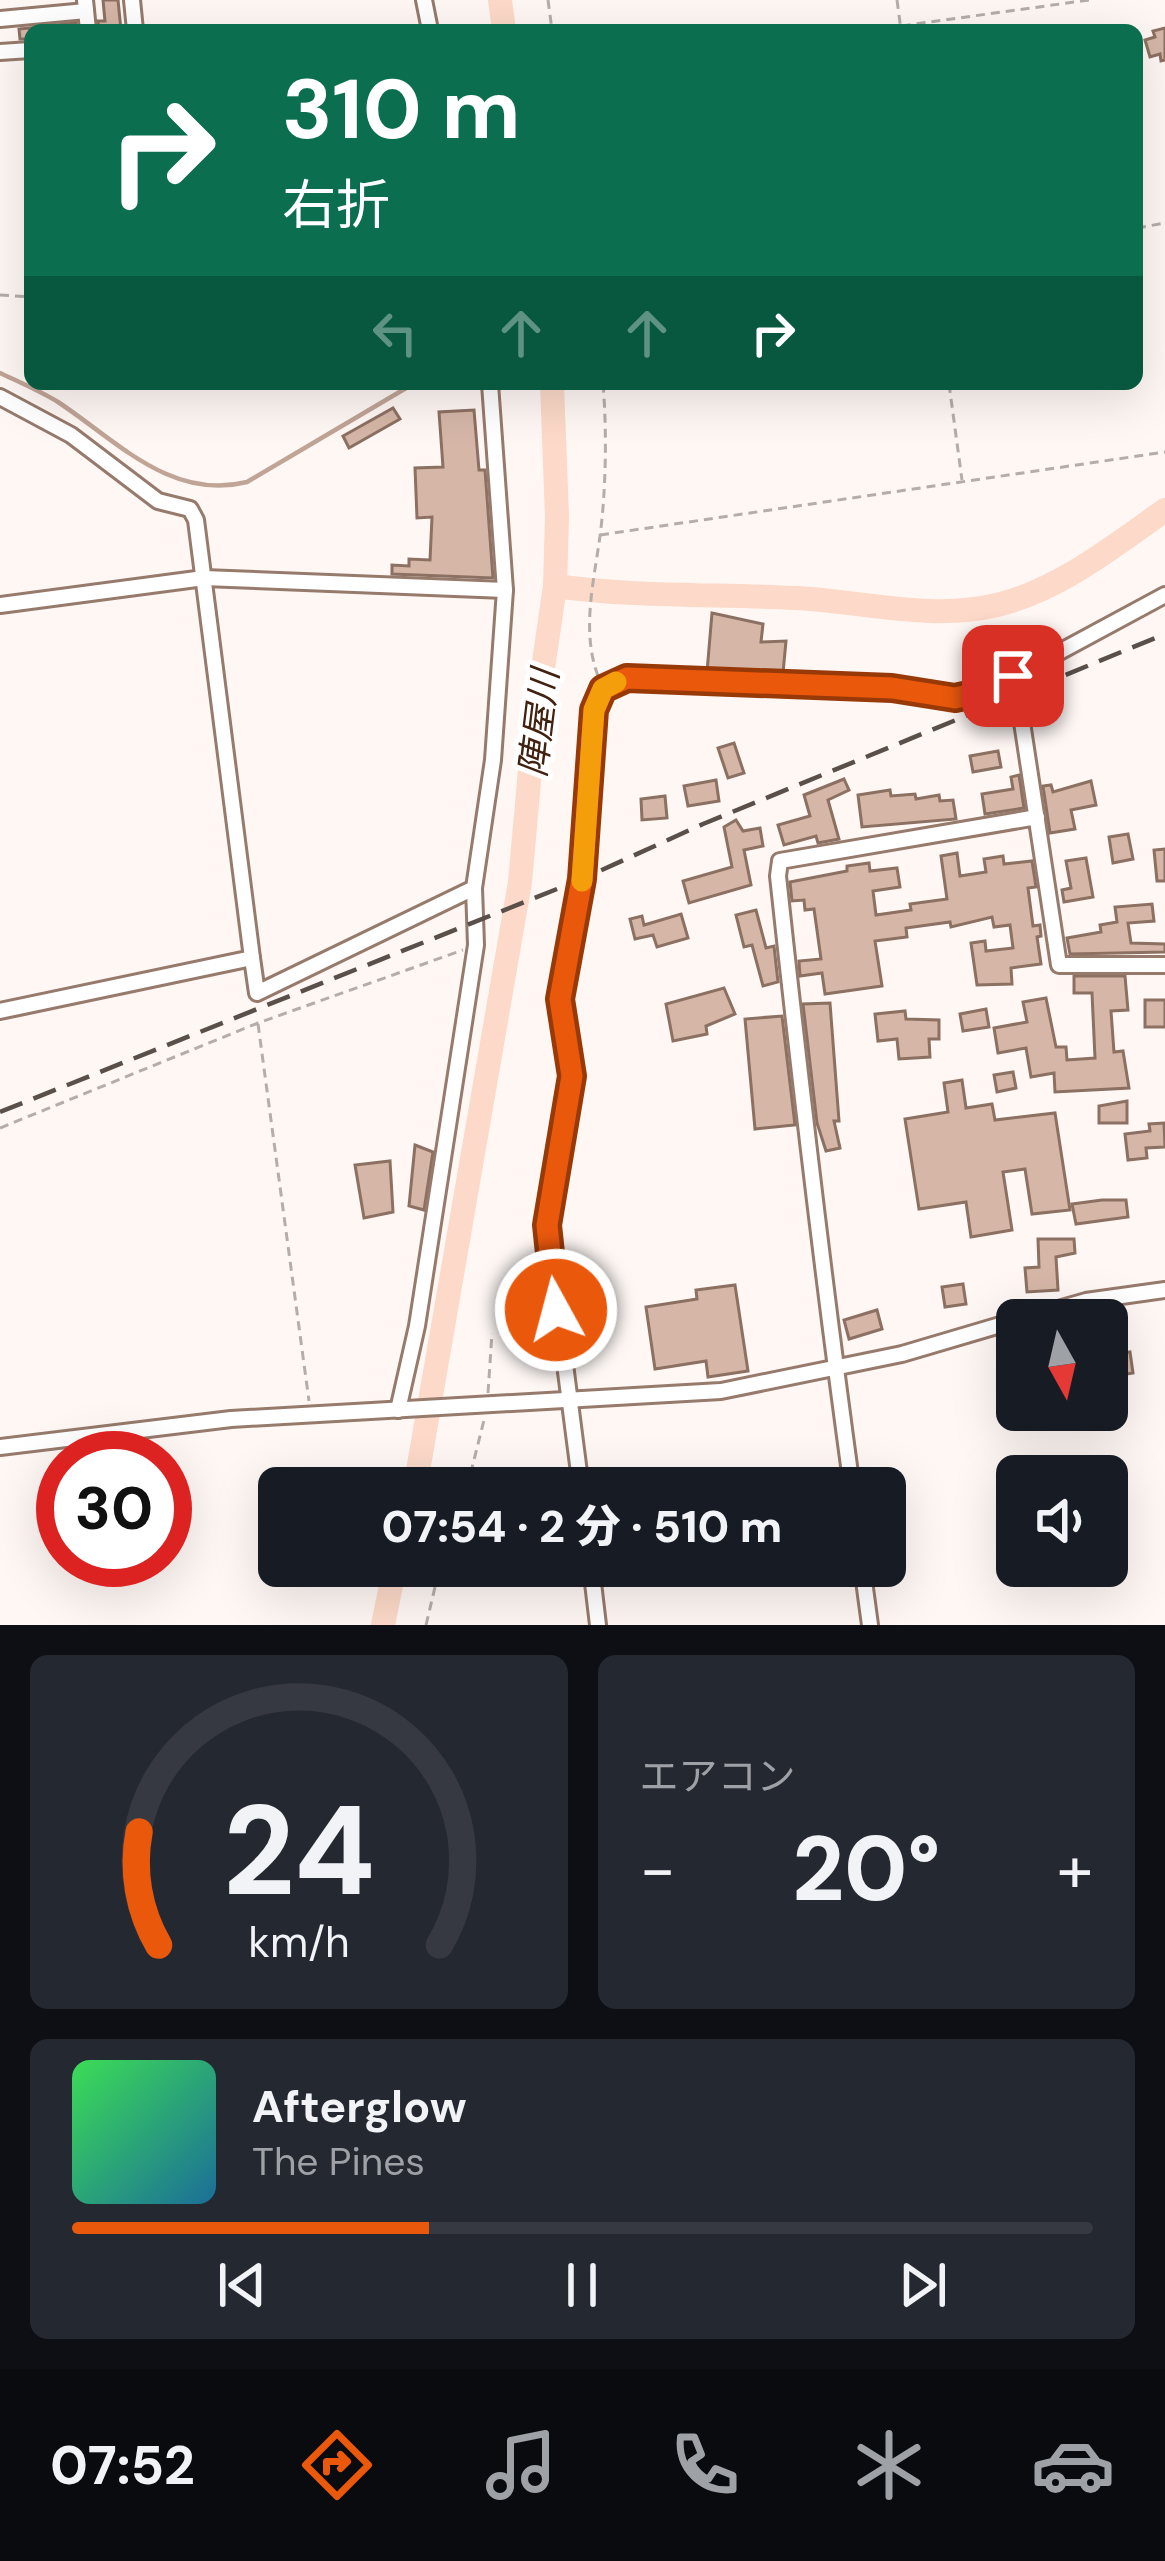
<!DOCTYPE html>
<html lang="ja">
<head>
<meta charset="utf-8">
<style>
  :root { --surface:#171b24; --page:#242831; --text:#f1f3f6; --muted:#9ea1a6; --line:#363941; --accent:#ea580c }
  body { margin:0; font-family:"DM Sans","Noto Sans JP",sans-serif; background:var(--page); color:var(--text); height:100vh; display:flex; flex-direction:column; font-size:45px; white-space:nowrap }
  * { box-sizing:border-box; margin:0 }
  p { font-size:39px; color:var(--muted) }
  .icon { flex:none; width:66px; height:66px; fill:none; stroke:currentColor; stroke-width:2; stroke-linecap:round; stroke-linejoin:round }
  .map { position:relative; height:1625px; overflow:hidden }
  .details { display:flex; flex-direction:column; gap:30px; padding:30px; background:#0d0f14; flex:1 }
  .details>* { flex:none }
  .hud { position:absolute; left:24px; top:24px; width:1119px; height:366px; border-radius:18px; box-shadow:0 12px 48px #0002; background:#0b6e4f; color:#fff; overflow:hidden }
  .needle { width:78px; rotate:172deg }
  .controls { position:absolute; left:996px; top:1299px; display:grid; gap:24px }
  .controls a { display:grid; place-items:center; width:132px; height:132px; border-radius:18px; background:var(--surface); box-shadow:0 12px 48px #0002; font-size:60px }
  .speed { position:absolute; left:36px; top:1431px; display:flex; gap:24px; font-size:60px; font-weight:700; text-align:center }
  .speed>* { display:grid; place-content:center; width:156px; height:156px; border-radius:50%; background:var(--surface); box-shadow:0 12px 48px #0002; line-height:1 }
  .speed .limit { border:18px solid #d22; background:#fff; color:#111 }
  .pin { position:absolute; display:grid; place-items:center; width:102px; height:102px; color:#fff; margin:-51px; border-radius:24px; box-shadow:0 6px 18px #0006 }
  .me { position:absolute; width:132px; margin:-66px; rotate:353deg; stroke-linejoin:round; filter:drop-shadow(0 0 9px #0008) }
  .turn { display:flex; align-items:center; gap:42px; height:252px; padding:0 60px; font-size:54px }
  .turn .icon { width:156px; height:156px; stroke-width:2.5 }
  .turn b { display:block; font-size:84px; line-height:102px }
  .lanes { display:flex; align-items:center; height:114px; padding:0 60px; background:#0003; justify-content:center; gap:60px; direction:ltr }
  .lanes .off { opacity:.35 }
  .big { font-size:90px; font-weight:800; line-height:1.1 }
  .details .card { flex:1; display:flex; flex-direction:column; justify-content:center; gap:18px; min-width:0; padding:0 42px; border-radius:18px; background:var(--page) }
  .details .dial { align-items:center; gap:0 }
  .dial svg { height:312px; overflow:visible; fill:none; stroke:var(--line); stroke-width:7; stroke-linecap:round; text-anchor:middle }
  .dial text { fill:var(--text); stroke:none }
  .song { display:flex; align-items:center; gap:36px }
  .cover { width:144px; height:144px; border-radius:18px; background:linear-gradient(135deg,hsl(130 70% 55%),hsl(200 70% 35%)) }
  .played { height:12px; border-radius:6px; background:linear-gradient(90deg,var(--accent) 35%,var(--line) 35%) }
  .keys { display:flex; justify-content:space-around; direction:ltr }
  .heat { display:flex; justify-content:space-between; align-items:center; font-size:66px; direction:ltr }
  .details .tiles { flex:1; display:grid; gap:30px; grid-template-columns:1fr 1fr }
  .card:last-child { grid-column:span 2 }
  .trip { position:absolute; left:258px; top:1467px; width:648px; height:120px; border-radius:18px; background:var(--surface); box-shadow:0 12px 48px #0002; font-weight:800; line-height:120px; text-align:center }
  .dock { display:flex; height:192px; justify-content:space-around; align-items:center; background:#090b0e; color:var(--muted) }
  .dock .icon { width:84px; height:84px }
  .dock .active { color:var(--accent) }
  .dock b { font-size:54px; color:var(--text) }
  .map>svg:first-child { display:block }
  .lines { fill:none; stroke-linecap:round; stroke-linejoin:round }
  .stream { stroke:#c0a496; stroke-width:4.5 }
  .river { stroke:#fcd9c8; stroke-width:24 }
  .building { fill:#d5b6a7; stroke:#8c7062; stroke-width:3 }
  .minor-casing { stroke:#967a6c; stroke-width:20 }
  .path { stroke:#b5ada8; stroke-width:3; stroke-dasharray:9 6; stroke-linecap:butt }
  .minor { stroke:#fff; stroke-width:14 }
  .rail { stroke:#5a4f49; stroke-width:4.5; stroke-dasharray:24 12; stroke-linecap:butt }
  .route-casing { stroke:#983908; stroke-width:30 }
  .route { stroke:#ea580c; stroke-width:21 }
  .slow { stroke:#f59e0b; stroke-width:21 }
  .labels { text-anchor:middle; dominant-baseline:central; stroke-width:10; stroke-linejoin:round; paint-order:stroke }
  .water-label { font-size:36px; font-style:italic; fill:#41210f; stroke:#fff }
</style>
</head>
<body>
<div class="map">
<svg width="1165" height="1625" viewBox="0 0 1165 1625">
  <rect width="100%" height="100%" fill="#fef7f4"/>
  <g class="lines">
    <path class="stream" d="M0 373C19 382 40 391 58 402 117 441 171 501 247 482L413 384"/>
    <g class="river">
      <path d="M500 0 504 30"/>
      <path d="M555 586C634 597 715 594 795 598 862 601 930 621 997 605 1059 590 1114 546 1165 510"/>
      <path d="M415 1488 520 882 533 737 555 586 557 517 552 384"/>
      <path d="M383 1625 395 1566"/>
    </g>
  </g>
  <g class="building">
    <path d="M103 0H118L121 30H99L98 21H105Z"/>
    <path d="M76 23 77 30H30V39H20L19 29Z"/>
    <path d="M1165 28V60L1161 61 1160 54 1150 57 1145 40 1155 37 1153 31Z"/>
    <path d="M393 408 400 419 349 448 343 436Z"/>
    <path d="M474 410 479 470H485L493 578 392 574V565L409 566V559L430 560 432 517 417 518 415 468 443 467 439 412Z"/>
    <path d="M712 613 763 624 761 642 786 641 783 673 707 672Z"/>
    <path d="M734 743 744 773 728 778 718 748Z"/>
    <path d="M998 751 1001 767 973 772 970 756Z"/>
    <path d="M1019 775 1024 808 985 814 982 794 1013 789 1011 777Z"/>
    <path d="M844 779 849 790 828 800 839 839 818 843 816 836 784 845 778 825 810 816 804 795Z"/>
    <path d="M716 780 719 801 688 806 684 786Z"/>
    <path d="M1091 781 1096 805 1071 810 1075 829 1050 833 1043 786 1051 785 1053 792Z"/>
    <path d="M890 790 891 796 915 794 916 799 939 795 940 801 953 800 956 819 862 827 858 795Z"/>
    <path d="M665 796 667 818 642 820 641 799Z"/>
    <path d="M736 820 743 831 760 828 763 846 744 850 751 885 689 903 683 881 732 867 724 827Z"/>
    <path d="M1128 834 1133 859 1113 863 1109 837Z"/>
    <path d="M1165 849V881H1157L1154 850Z"/>
    <path d="M957 853 960 876 986 872 984 859 1003 856 1004 864 1032 861 1036 887 1028 888 1033 926 1040 925 1041 936 1037 937 1041 964 1011 968 1012 984 977 985 971 943 985 941 986 951 1013 948 1010 925 994 927 992 917 951 927 950 922 906 928 907 937 875 941 882 986 825 994 822 973 800 976 799 961 821 959 814 909 805 910 804 900 792 901 790 882 847 871V866L869 863 870 871 897 868 900 887 873 891 876 915 911 910 910 904 947 899 941 856Z"/>
    <path d="M1086 858 1093 897 1064 902 1062 890 1071 888 1066 861Z"/>
    <path d="M1152 904 1154 921 1128 923 1131 943 1165 944V952L1070 954 1067 938 1101 932 1100 925 1117 922 1115 907Z"/>
    <path d="M756 910 766 948 774 946 778 982 763 986 752 945 744 947 736 915Z"/>
    <path d="M681 914 688 938 657 947 653 935 635 939 630 919 642 916 644 925Z"/>
    <path d="M1074 976H1125L1128 1010 1111 1011 1114 1052 1123 1051 1129 1088 1055 1092 1054 1073 1031 1077 1026 1048 998 1053 994 1028 1027 1022 1023 1002 1046 998 1056 1047H1066L1067 1060 1095 1058 1092 993H1074Z"/>
    <path d="M724 988 735 1014 706 1026 707 1034 673 1041 666 1004Z"/>
    <rect x="1145" y="1000" width="20" height="27"/>
    <path d="M830 1003 839 1121H834L840 1148 826 1151 817 1123 803 1004Z"/>
    <path d="M986 1009 989 1027 963 1031 960 1014Z"/>
    <path d="M905 1011 906 1019 939 1020V1039H929L930 1057 899 1059 897 1039 878 1041 875 1014Z"/>
    <path d="M782 1016 795 1125 755 1129 745 1019Z"/>
    <path d="M1013 1072 1016 1088 997 1092 994 1075Z"/>
    <path d="M962 1080 966 1108 992 1104 995 1120 1055 1113 1070 1210 1032 1214 1025 1169 1003 1172 1012 1230 971 1237 966 1202 919 1209 905 1119 948 1112 944 1083Z"/>
    <path d="M1127 1101V1123H1099V1106Z"/>
    <path d="M1164 1123 1165 1147 1146 1148 1147 1158 1128 1160 1125 1134 1150 1131 1149 1124Z"/>
    <path d="M415 1145 433 1152 424 1210 409 1206Z"/>
    <path d="M390 1161 393 1212 364 1218 355 1165Z"/>
    <path d="M1102 1200H1126L1128 1217 1076 1224 1072 1204Z"/>
    <path d="M1038 1239H1074L1075 1253 1056 1257 1058 1290 1027 1292 1025 1268 1039 1267Z"/>
    <path d="M963 1284 966 1304 945 1307 942 1287Z"/>
    <path d="M735 1285 748 1371 708 1377 706 1361 655 1369 646 1307 697 1299 696 1290Z"/>
    <path d="M877 1310 882 1329 849 1339 844 1320Z"/>
    <path d="M1130 1352 1133 1373 1107 1377V1355Z"/>
  </g>
  <g class="lines">
    <defs>
      <g id="minor">
        <path d="M85 0 88 30"/>
        <path d="M132 0 135 30"/>
        <path d="M424 0 430 30"/>
        <path d="M0 19 86 11"/>
        <path d="M0 52 30 50"/>
        <path d="M0 397 71 435 158 501 190 509 196 520 252 958 0 1011"/>
        <path d="M0 605 204 578 505 590"/>
        <path d="M1036 664 1018 696 1059 965H1165"/>
        <path d="M252 958 257 993 474 888 493 760 505 590 490 384"/>
        <path d="M1019 1320 1086 1301 1165 1290"/>
        <path d="M398 1410 417 1326 476 945 474 888"/>
        <path d="M0 1447 231 1419 721 1391 902 1354 1017 1320"/>
        <path d="M581 1488 547 1225 572 1076 559 999 582 879 594 710 603 689 627 678 693 683 850 685 969 696 987 691 1165 595"/>
        <path d="M852 1488C824 1284 800 1080 778 876L780 861 1037 817"/>
        <path d="M591 1566 598 1625"/>
        <path d="M862 1566 870 1625"/>
      </g>
    </defs>
    <use href="#minor" class="minor-casing"/>
    <g class="path">
      <path d="M548 0 552 30"/>
      <path d="M897 0 901 30"/>
      <path d="M872 30 1089 0"/>
      <path d="M1137 228 1165 223"/>
      <path d="M0 295 30 297"/>
      <path d="M949 384 962 480"/>
      <path d="M600 535 1165 452"/>
      <path d="M598 676C581 631 594 581 600 536 606 491 607 429 603 384"/>
      <path d="M258 1024 309 1401"/>
      <path d="M0 1128 258 1023 463 950"/>
      <path d="M488 1393 492 1333"/>
      <path d="M467 1488 484 1420"/>
      <path d="M426 1625 440 1566"/>
    </g>
    <use href="#minor" class="minor"/>
    <path class="rail" d="M0 1112 582 879 703 824 1165 634"/>
  </g>
  <g class="lines">
    <defs>
      <path id="route" d="M556 1310 547 1225 572 1076 560 999 582 879 594 710 603 689 627 678 892 688 955 698 987 691 1013 676"/>
    </defs>
    <use href="#route" class="route-casing"/>
    <use href="#route" class="route"/>
    <path class="slow" d="M582 881 594 710 603 689 616 682"/>
  </g>
  <g class="labels">
    <g class="water-label">
      <text transform="translate(539 723) rotate(-83)">陣屋川</text>
    </g>
  </g>
</svg>
<div class="controls">
<a><svg class="needle" viewBox="-14 -14 28 28"><path d="M0-13l5 13h-10z" fill="#e53935"/><path d="M0 13l5-13h-10z" fill="#9ea1a6"/></svg></a>
<a><svg class="icon" aria-label="sound" viewBox="0 0 24 24"><path d="M4 9h4l5-4v14l-5-4H4zM17 9q2 3 0 6"/></svg></a>
</div>
<div class="speed"><div class="limit">30</div></div>
<div class="pin" style="left:1013px;top:676px;background:#d93025"><svg class="icon" aria-label="arrive" viewBox="0 0 24 24"><path d="M6 21V4h12l-3 4 3 4H6"/></svg></div>
<svg class="me" style="left:556px;top:1310px" viewBox="-20 -20 40 40"><circle r="17" fill="#ea580c" stroke="#fff" stroke-width="3"/><path d="M0-11L8 9 0 5-8 9z" fill="#fff"/></svg>
<div class="trip">07:54 · 2 分 · 510 m</div>
<div class="hud">
<div class="turn"><svg class="icon" aria-label="right" viewBox="0 0 24 24"><path d="M7 20v-9h11M14 6l5 5-5 5"/></svg><div><b>310 m</b>右折</div></div>
<div class="lanes"><svg class="icon off" aria-label="left" viewBox="0 0 24 24"><path d="M17 20v-9H6M10 6l-5 5 5 5"/></svg><svg class="icon off" aria-label="ahead" viewBox="0 0 24 24"><path d="M12 20V5M6 11l6-6 6 6"/></svg><svg class="icon off" aria-label="ahead" viewBox="0 0 24 24"><path d="M12 20V5M6 11l6-6 6 6"/></svg><svg class="icon" aria-label="right" viewBox="0 0 24 24"><path d="M7 20v-9h11M14 6l5 5-5 5"/></svg></div>
</div>
</div>
<section class="details">
<div class="tiles">
<div class="card dial"><svg viewBox="0 0 100 80">
<path d="M14 69A42 42 0 1 1 86 69"/>
<path d="M14 69A42 42 0 0 1 9 40" stroke="#ea580c"/>
<text x="50" y="56" font-size="32" font-weight="700">24</text>
<text x="50" y="72" font-size="11">km/h</text>
</svg></div>
<div class="card"><p>エアコン</p>
<div class="heat"><a>−</a><b class="big">20°</b><a>+</a></div>
</div>
<div class="card">
<div class="song"><i class="cover"></i><div><b>Afterglow</b><p>The Pines</p></div></div>
<div class="played"></div>
<div class="keys"><svg class="icon" aria-label="previous" viewBox="0 0 24 24"><path d="M18 5L8 12l10 7zM5 5v14"/></svg><svg class="icon" aria-label="pause" viewBox="0 0 24 24"><path d="M8 5v14M16 5v14"/></svg><svg class="icon" aria-label="next" viewBox="0 0 24 24"><path d="M6 5l10 7-10 7zM19 5v14"/></svg></div>
</div>
</div>
</section>
<nav class="dock">
<b>07:52</b>
<svg class="icon active" aria-label="directions" viewBox="0 0 24 24"><path d="M12 3l9 9-9 9-9-9zM9 14v-3h6M13 9l2 2-2 2"/></svg>
<svg class="icon" aria-label="music" viewBox="0 0 24 24"><path d="M9 18V5l10-2v13"/><circle cx="6" cy="18" r="3"/><circle cx="16" cy="16" r="3"/></svg>
<svg class="icon" aria-label="phone" viewBox="0 0 24 24"><path d="M5 4h4l2 5-3 2q2 4 5 5l2-3 5 2v4C11 20 4 13 5 4z"/></svg>
<svg class="icon" aria-label="climate" viewBox="0 0 24 24"><path d="M12 3v18M4 7l16 10M4 17L20 7"/></svg>
<svg class="icon" aria-label="car" viewBox="0 0 24 24"><path d="M5 17H2v-5l4-1 3-4h7l3 4 3 1v5h-3M9 17h6M6 11h13"/><circle cx="7" cy="17" r="2"/><circle cx="17" cy="17" r="2"/></svg>
</nav>
</body>
</html>
